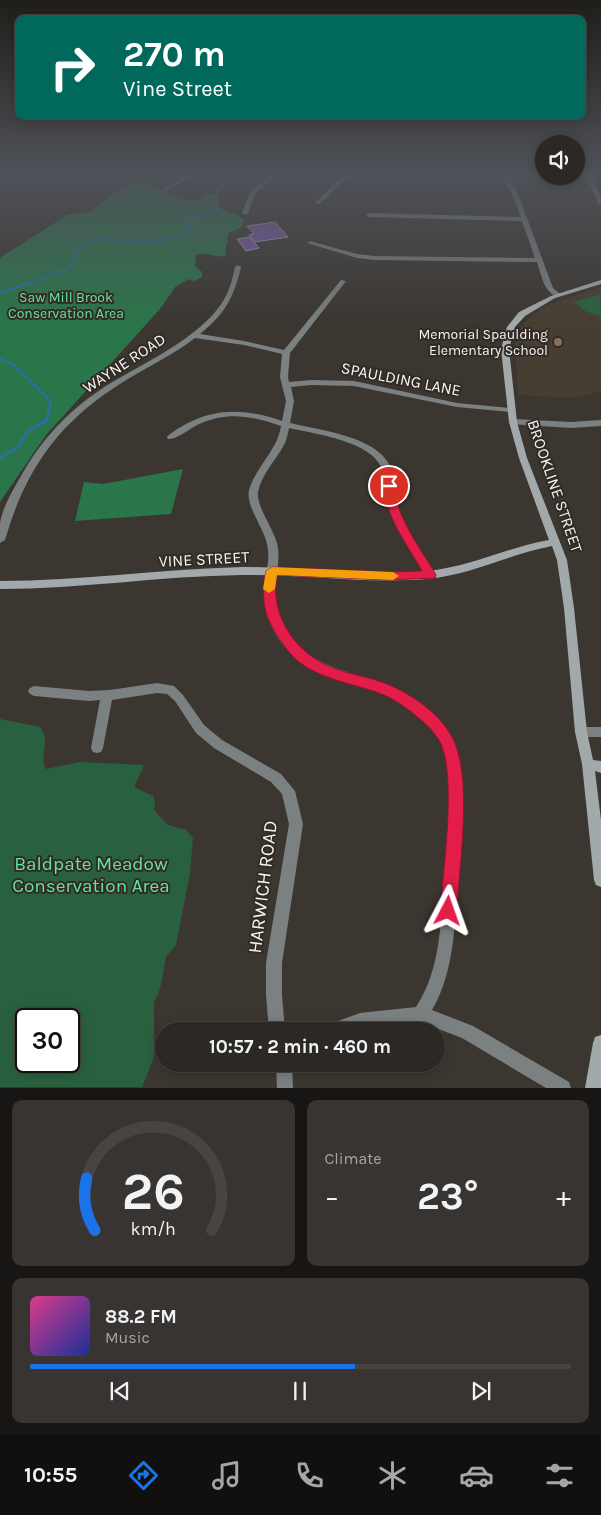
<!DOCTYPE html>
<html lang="en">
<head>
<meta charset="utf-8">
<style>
  :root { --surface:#2c2824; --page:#383431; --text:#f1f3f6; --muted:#a6a6a6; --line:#484441; --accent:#1a73e8 }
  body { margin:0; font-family:Karla,sans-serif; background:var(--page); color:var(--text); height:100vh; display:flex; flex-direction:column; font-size:19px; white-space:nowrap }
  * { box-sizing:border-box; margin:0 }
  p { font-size:16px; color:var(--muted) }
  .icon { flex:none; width:28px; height:28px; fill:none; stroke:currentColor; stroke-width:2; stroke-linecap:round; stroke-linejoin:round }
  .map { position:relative; height:1088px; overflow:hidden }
  .side { display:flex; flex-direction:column; gap:12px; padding:12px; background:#181614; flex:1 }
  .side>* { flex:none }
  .guide { position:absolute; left:15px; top:15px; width:571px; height:105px; border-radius:10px; box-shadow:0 2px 12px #0003,0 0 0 1px var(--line); background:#00695c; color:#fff; overflow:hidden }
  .controls { position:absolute; left:535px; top:135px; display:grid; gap:10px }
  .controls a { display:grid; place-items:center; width:50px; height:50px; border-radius:50%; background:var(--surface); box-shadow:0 2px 12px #0003,0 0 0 1px var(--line); font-size:25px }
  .speed { position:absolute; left:15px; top:1008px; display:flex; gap:10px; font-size:25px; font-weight:700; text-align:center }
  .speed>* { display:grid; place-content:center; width:65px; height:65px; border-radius:50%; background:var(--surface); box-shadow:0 2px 12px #0003,0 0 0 1px var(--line); line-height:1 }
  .speed .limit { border:2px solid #111; border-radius:8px; background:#fff; color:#111 }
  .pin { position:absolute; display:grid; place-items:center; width:42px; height:42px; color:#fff; margin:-21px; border:2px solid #fff; border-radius:50%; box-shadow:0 1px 5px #0007 }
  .me { position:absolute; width:55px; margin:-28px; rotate:4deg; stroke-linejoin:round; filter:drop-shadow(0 0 4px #0008) }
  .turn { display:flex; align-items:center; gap:18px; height:105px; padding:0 25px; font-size:22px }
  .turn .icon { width:65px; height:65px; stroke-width:2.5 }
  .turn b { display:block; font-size:35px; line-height:42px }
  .big { font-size:38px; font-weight:700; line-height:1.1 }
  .side .tile { flex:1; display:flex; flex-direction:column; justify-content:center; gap:8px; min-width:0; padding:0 18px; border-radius:10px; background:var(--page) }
  .side .dial { align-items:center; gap:0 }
  .dial svg { height:130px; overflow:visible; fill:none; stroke:var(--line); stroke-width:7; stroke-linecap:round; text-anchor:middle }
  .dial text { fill:var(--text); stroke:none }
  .song { display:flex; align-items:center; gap:15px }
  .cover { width:60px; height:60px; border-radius:8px; background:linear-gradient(135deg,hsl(330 70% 55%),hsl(230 70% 35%)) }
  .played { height:5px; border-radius:2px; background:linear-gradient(90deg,var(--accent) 60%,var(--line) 60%) }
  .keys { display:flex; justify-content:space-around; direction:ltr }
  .heat { display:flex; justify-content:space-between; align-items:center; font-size:28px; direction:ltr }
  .side .tiles { flex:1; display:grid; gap:12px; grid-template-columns:1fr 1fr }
  .tile:last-child { grid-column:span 2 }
  .trip { position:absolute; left:155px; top:1022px; width:290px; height:50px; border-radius:25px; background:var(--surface); box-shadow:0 2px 12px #0003,0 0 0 1px var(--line); font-weight:700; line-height:50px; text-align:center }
  .menu { display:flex; height:80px; justify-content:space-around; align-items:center; background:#12100e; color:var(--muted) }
  .menu .icon { width:35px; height:35px }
  .menu .current { color:var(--accent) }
  .menu b { font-size:22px; color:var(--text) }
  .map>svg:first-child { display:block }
  .built { fill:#473e33 }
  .green { fill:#296140; fill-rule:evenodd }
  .forest { fill:#2a754a }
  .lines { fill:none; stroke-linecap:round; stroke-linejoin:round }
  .stream-far2 { stroke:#28709e; stroke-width:2 }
  .stream-far1 { stroke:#28709e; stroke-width:2.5 }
  .stream { stroke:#28709e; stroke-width:3 }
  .building { fill:#7c59a9; stroke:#a7a4ac }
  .street { fill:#7b8080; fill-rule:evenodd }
  .secondary { fill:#a1a9aa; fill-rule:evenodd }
  .route { fill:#e11d48; stroke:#92132f }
  .slow { fill:#f59e0b }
  .education-dot { fill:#8d6e63; stroke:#312c26; stroke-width:2 }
  .labels { text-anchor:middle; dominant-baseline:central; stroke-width:4; stroke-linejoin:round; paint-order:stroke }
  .far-park-label { font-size:14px; fill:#64e499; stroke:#312c26 }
  .far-poi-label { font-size:14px; fill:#f8f4f0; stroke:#312c26; text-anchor:end }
  .street-label { font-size:16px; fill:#f8f4f0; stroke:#312c26 }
  .near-park-label { font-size:19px; fill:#64e499; stroke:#312c26 }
  .near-street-label { font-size:19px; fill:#f8f4f0; stroke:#312c26 }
</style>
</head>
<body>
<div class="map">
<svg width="601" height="1088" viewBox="0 0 601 1088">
  <rect width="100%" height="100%" fill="#3b3630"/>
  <path class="built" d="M601 287V391L573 398 518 395 515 344 518 333 524 323 535 313 551 304Z"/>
  <g class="green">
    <path d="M600 295 601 316 587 312 574 302Z"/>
    <path d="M0 719 40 727C52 744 38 755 46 769L80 762 144 765 134 787 153 796 155 802 154 810 168 825 186 830 193 838 190 873 176 945 166 957 160 989 154 1002V1057L142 1087H0ZM26 1019H69V1061H26Z"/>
  </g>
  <g class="forest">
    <path d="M151 173H166L148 185 189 201 199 200 204 195 220 193 217 197 218 206C226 213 236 213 244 220L241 227 228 234 227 240 228 242 225 249 226 253 225 256C215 258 206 251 196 255L195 266 202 272V277L194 281 189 279 176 286 160 309 46 435 0 502V258L67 215 91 212 118 190Z"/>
    <path d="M183 469 171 514 75 521 84 482 103 484Z"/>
  </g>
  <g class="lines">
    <path class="stream-far2" d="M28 283 70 268 80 245 103 239 154 242 188 235 191 217 217 210V189L240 173"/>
    <g class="stream-far1">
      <path d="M0 293 31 282"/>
      <path d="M0 358 14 365 51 401 46 421"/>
    </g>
    <path class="stream" d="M0 458 17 448 28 431 48 420"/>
  </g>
  <g class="building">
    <path d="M275 222 288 237 255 242 249 235 254 234 247 226Z"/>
    <path d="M250 237 259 248 246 251 237 239Z"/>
  </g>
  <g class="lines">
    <g class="street">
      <path d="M190 173H197L167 191 162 190Z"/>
      <path d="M249 173 271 174 279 173 255 194 248 213 245 215 242 213 250 192 268 177Z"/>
      <path d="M350 173H357L341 183 320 204H316V202L337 181Z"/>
      <path d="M499 173H505L516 190 521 202 553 288 560 294V296C545 297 541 274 537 262L375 260 357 258 307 243 310 241 357 254 375 256 535 258 522 221 369 217 366 215 369 213 521 217 510 190Z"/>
      <path d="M585 173H591L601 197V205L598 203Z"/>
      <path d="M238 265 241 267C234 297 225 314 200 334L244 341 284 350 341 280 346 281 290 353 288 377 289 382 311 380 354 381 457 403 511 408 515 410 511 412 457 407 354 386 311 385 291 387 294 401 290 423C319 430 376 436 390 466 396 481 393 497 399 512 408 534 424 554 436 575L435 578H427C415 556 397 534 389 510 384 497 387 482 382 469 372 441 315 434 289 428 288 433 287 438 285 443 277 459 262 473 258 492 256 508 276 531 278 548 281 575 268 590 280 619 300 666 344 669 385 684 417 696 449 720 458 755 468 792 460 833 458 871 455 918 456 969 432 1010L473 1026 569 1082 571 1088H546L462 1038 420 1022 360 1029 354 1031H325L327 1025 360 1013 416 1007C442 968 441 917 444 872 447 833 455 792 446 755 442 739 433 728 421 717 408 706 392 697 376 690 328 672 282 669 266 610 260 589 270 571 268 550 267 531 245 507 249 490 254 473 267 459 275 444 278 438 280 432 281 426 252 416 228 411 199 424 190 428 177 440 168 439L167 437C173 431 182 426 190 422 221 407 250 410 282 421L286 401 280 377 282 354 244 345 195 338C173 355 147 367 123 382 59 422 26 468 5 540L0 543C0 537 0 530 0 524 2 508 13 490 21 476 40 441 67 412 100 390 139 364 212 335 229 289 232 282 233 274 235 267Z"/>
      <path d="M513 419 571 422 601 420V426L571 428 510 424V420Z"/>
      <path d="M157 683 174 686 183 695 204 725 222 740 281 774 295 791 303 824 282 963V995L285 1031H269L266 995V963L289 824 282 794 271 782 214 748 196 733 175 701 167 694 157 693 112 700 103 748 101 752 97 753 93 752 91 748 100 700 89 701 34 696 30 694 28 691 30 688 34 686 89 691 110 690Z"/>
      <path d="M581 727H601V737H581L577 736 575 732 577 728Z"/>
      <path d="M276 1064H292L293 1088H277Z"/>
    </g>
    <g class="secondary">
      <path d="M601 280V284L555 298 525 316 515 327 509 349 517 422 527 458 567 560 574 608 587 732 593 760 601 761V773L595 771 601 820V887L596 885 594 880 582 764 575 732 564 608 557 560 552 546C510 554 470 575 427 579 366 584 304 574 242 575 161 576 81 589 0 589V581C81 581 161 569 242 567 303 567 369 577 428 571 470 567 508 547 549 540L519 458 509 422 501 349 507 327 519 312 551 296Z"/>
      <path d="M601 1035V1088H585L593 1043 595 1037Z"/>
    </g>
  </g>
  <linearGradient id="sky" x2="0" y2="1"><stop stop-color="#201e1a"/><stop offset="0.53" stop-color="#4f5259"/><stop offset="1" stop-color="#4f5259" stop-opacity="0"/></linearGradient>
  <rect width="601" height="325" fill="url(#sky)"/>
  <path class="route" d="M389 483 394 486C397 519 420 547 436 575L435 578 389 580 277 575C269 616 297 656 336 669 352 675 370 677 387 684 412 695 437 711 451 735 474 775 459 864 457 911L454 917 448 919 442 917 440 911C443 872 457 775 440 742 433 730 425 723 415 715 403 705 391 697 376 692 350 683 321 679 299 662 290 655 283 644 277 635 263 615 261 595 266 571L272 567 389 572 422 571C407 544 386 518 384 486Z"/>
  <path class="slow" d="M272 567 393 572 399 576 393 580 277 575 275 589 269 593 263 589 266 571Z"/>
  <circle class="education-dot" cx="558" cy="342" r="5"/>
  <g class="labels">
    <g class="far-park-label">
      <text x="66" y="297">Saw Mill Brook<tspan x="66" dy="16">Conservation Area</tspan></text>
    </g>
    <g class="far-poi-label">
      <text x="548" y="334">Memorial Spaulding<tspan x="548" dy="16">Elementary School</tspan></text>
    </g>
    <g class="street-label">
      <text transform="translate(124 363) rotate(-33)">WAYNE ROAD</text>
      <text transform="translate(401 379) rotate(11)">SPAULDING LANE</text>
      <text transform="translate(555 486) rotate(71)">BROOKLINE STREET</text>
      <text transform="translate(204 559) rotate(-3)">VINE STREET</text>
    </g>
    <g class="near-park-label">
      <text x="91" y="864">Baldpate Meadow<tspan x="91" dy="22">Conservation Area</tspan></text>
    </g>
    <g class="near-street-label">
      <text transform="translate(263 887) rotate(-83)">HARWICH ROAD</text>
    </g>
  </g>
</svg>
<div class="controls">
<a><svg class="icon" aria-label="sound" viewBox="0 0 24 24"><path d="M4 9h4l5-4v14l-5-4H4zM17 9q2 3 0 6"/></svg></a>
</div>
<div class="speed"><div class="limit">30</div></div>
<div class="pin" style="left:389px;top:486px;background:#d93025"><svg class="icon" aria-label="arrive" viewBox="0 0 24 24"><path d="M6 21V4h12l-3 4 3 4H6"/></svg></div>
<svg class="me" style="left:448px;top:911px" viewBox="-20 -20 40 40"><path d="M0-17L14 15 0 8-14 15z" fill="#e11d48" stroke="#fff" stroke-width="4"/></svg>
<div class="trip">10:57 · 2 min · 460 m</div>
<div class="guide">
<div class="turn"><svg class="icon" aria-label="right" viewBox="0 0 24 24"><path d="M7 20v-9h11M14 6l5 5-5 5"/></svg><div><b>270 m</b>Vine Street</div></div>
</div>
</div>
<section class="side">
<div class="tiles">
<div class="tile dial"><svg viewBox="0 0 100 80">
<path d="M14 69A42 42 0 1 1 86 69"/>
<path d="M14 69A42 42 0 0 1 9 37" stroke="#1a73e8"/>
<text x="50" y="56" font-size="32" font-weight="700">26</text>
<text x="50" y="72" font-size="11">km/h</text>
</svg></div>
<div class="tile"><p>Climate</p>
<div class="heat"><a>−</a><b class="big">23°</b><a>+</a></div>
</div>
<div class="tile">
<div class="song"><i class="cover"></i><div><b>88.2 FM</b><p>Music</p></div></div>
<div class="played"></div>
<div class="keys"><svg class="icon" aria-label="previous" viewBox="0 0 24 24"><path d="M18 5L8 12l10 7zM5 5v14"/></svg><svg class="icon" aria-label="pause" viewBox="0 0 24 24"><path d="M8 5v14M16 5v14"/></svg><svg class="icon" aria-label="next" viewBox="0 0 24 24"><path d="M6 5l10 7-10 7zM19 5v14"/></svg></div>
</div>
</div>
</section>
<nav class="menu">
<b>10:55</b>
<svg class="icon current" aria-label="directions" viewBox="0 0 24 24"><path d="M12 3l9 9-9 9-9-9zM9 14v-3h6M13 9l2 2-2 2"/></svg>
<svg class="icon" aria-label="music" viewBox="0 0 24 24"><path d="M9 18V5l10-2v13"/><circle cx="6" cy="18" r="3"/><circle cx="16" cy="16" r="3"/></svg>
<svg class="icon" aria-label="phone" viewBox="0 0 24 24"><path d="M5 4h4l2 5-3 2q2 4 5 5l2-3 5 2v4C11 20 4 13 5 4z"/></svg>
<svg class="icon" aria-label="climate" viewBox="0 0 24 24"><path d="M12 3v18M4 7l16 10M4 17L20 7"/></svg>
<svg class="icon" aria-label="car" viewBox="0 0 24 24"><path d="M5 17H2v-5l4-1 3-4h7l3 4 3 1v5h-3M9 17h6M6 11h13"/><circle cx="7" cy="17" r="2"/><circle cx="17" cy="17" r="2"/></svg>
<svg class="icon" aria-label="filters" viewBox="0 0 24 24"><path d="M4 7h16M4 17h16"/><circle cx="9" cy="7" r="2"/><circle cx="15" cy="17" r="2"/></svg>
</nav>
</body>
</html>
